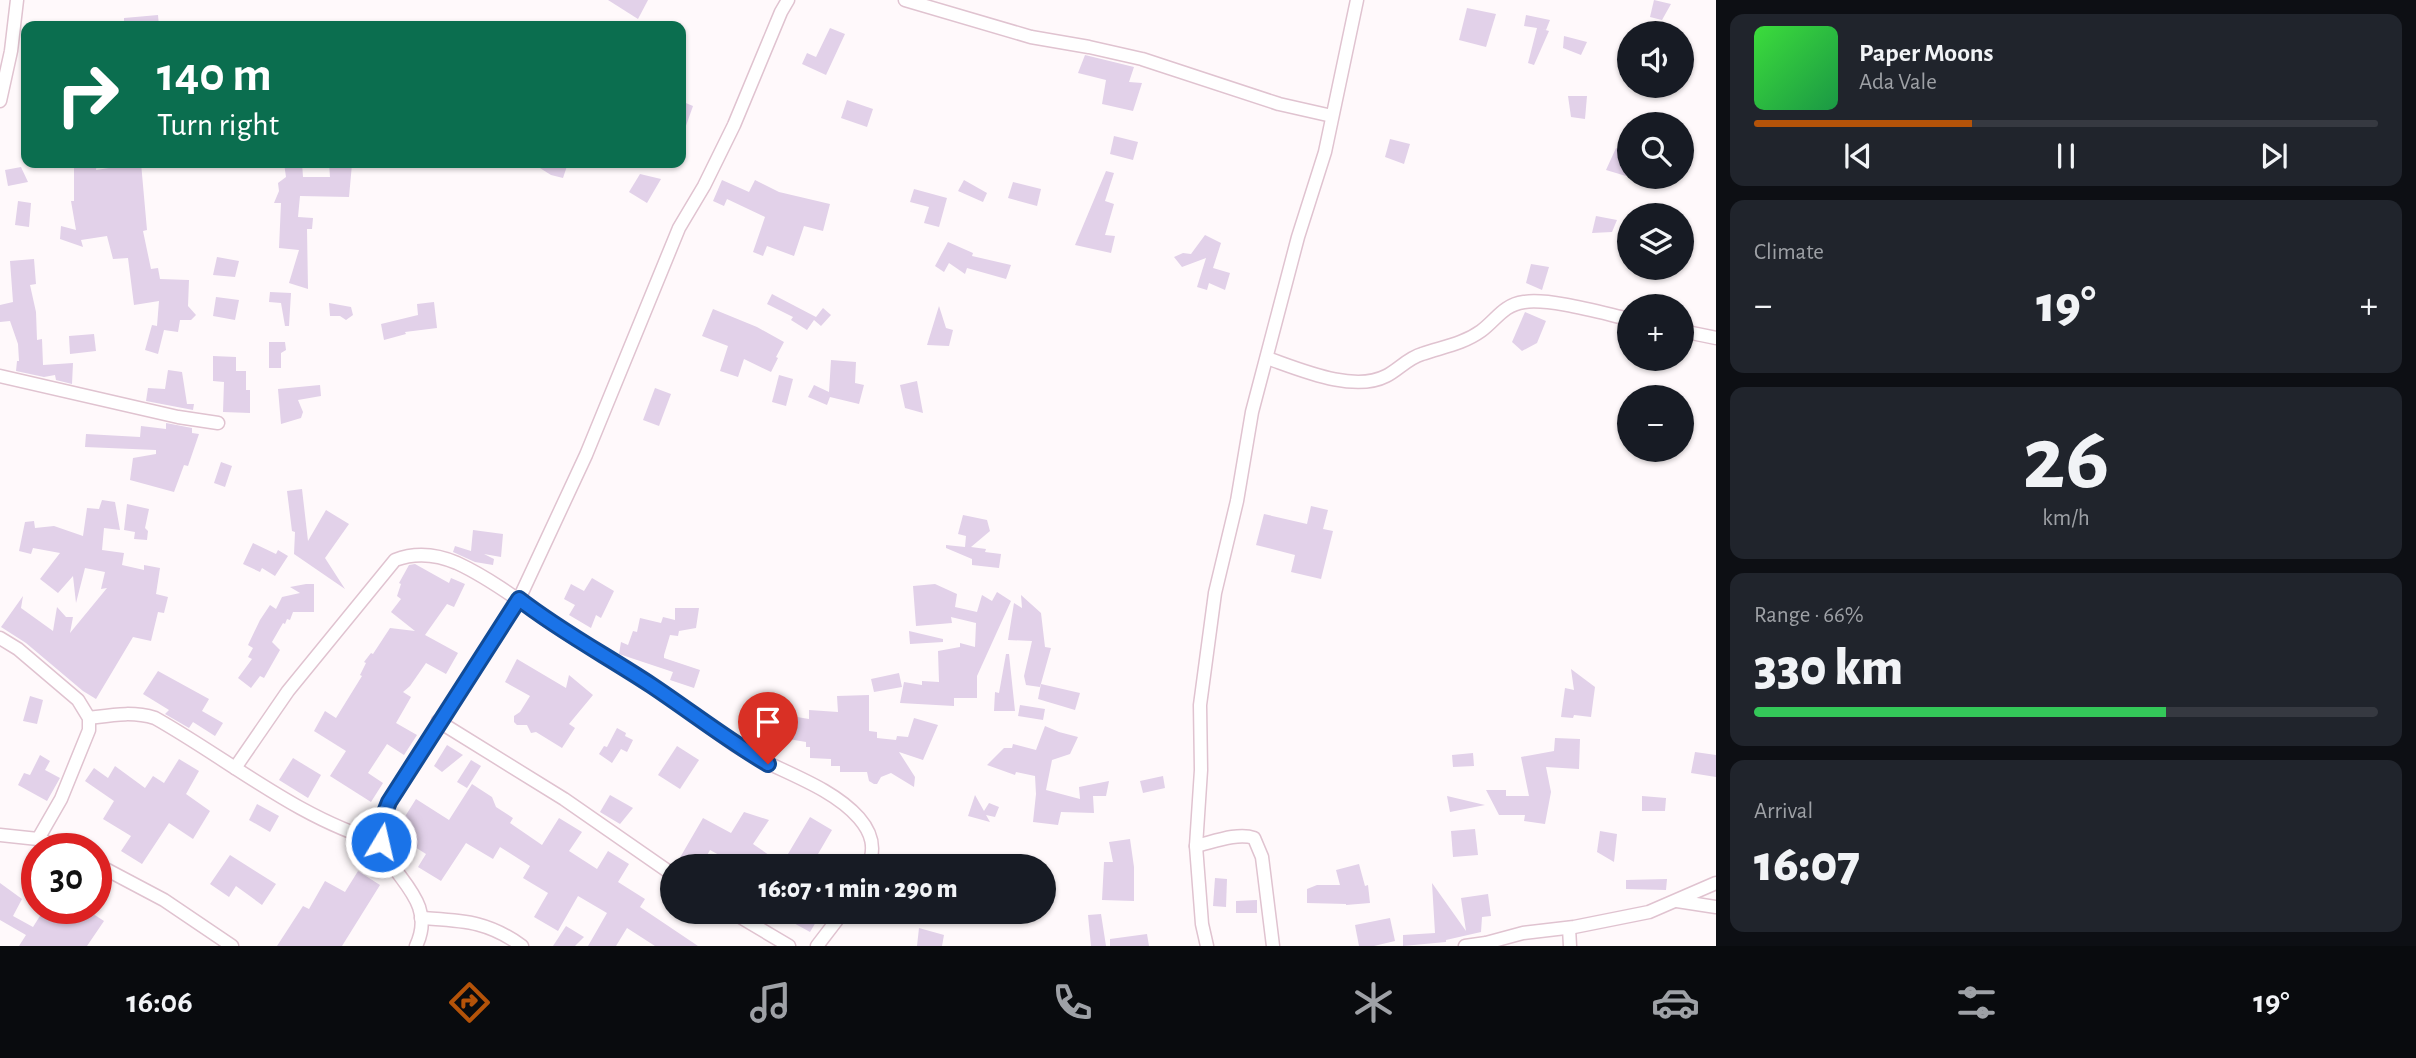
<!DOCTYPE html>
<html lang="en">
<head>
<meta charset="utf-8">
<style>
  :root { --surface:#171b24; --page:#20242c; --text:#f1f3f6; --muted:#9ea1a6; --line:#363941; --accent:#b45309 }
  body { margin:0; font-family:"Alegreya Sans",sans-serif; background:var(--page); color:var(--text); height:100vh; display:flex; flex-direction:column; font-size:26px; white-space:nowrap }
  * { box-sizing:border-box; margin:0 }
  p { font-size:23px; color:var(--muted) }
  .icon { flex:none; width:38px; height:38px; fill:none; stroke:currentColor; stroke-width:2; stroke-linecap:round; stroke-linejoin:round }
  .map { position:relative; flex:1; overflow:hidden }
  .panel { display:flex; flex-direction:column; gap:14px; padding:14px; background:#0d0f14; width:700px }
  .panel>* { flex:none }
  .hud { position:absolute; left:21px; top:21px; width:665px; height:147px; border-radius:14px; box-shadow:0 2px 5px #0004; background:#0b6e4f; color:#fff; overflow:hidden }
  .tools { position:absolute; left:1617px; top:21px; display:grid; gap:14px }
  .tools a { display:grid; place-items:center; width:77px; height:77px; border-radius:50%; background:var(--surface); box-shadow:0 2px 5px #0004; font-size:35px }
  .speed { position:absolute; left:21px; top:833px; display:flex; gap:14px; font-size:35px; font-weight:700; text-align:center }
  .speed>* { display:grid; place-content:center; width:91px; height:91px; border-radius:50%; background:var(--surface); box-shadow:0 2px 5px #0004; line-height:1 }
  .speed .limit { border:10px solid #d22; background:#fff; color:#111 }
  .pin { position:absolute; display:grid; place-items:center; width:60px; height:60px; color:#fff; margin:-72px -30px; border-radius:50% 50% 50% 0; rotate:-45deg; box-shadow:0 0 7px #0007 }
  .pin .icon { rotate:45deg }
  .me { position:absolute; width:77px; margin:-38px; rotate:9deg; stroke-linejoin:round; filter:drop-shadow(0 0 5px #0008) }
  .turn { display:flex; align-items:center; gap:24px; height:147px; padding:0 21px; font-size:32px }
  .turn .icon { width:91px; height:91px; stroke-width:2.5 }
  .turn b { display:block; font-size:49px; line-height:60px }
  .big { font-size:52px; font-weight:800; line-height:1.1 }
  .panel .tile { flex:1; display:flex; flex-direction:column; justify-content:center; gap:10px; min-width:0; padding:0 24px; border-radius:14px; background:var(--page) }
  .panel .dial { align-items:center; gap:0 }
  .dial b { font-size:91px; line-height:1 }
  .song { display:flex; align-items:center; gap:21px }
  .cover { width:84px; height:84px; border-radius:10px; background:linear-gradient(135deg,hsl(120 70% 55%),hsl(140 70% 35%)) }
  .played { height:7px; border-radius:4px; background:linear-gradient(90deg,var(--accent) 35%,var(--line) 35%) }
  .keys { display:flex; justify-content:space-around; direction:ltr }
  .heat { display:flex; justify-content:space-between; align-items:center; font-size:38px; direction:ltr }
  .charge { height:10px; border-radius:5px; background:linear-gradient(90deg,#34c759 66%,var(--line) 0) }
  .trip { position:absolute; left:660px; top:854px; width:396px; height:70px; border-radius:35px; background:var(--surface); box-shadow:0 2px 5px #0004; font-weight:800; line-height:70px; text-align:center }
  .tab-bar { display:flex; height:112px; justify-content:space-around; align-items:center; background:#090b0e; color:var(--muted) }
  .tab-bar .icon { width:49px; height:49px }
  .tab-bar .on { color:var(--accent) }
  .tab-bar b { font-size:32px; color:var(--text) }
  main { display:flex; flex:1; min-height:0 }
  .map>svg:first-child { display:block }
  .building { fill:#e2d1e9 }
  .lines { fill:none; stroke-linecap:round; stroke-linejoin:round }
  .street-casing { stroke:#e0c3d0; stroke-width:15 }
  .street { stroke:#fff; stroke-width:12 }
  .route-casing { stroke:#114b97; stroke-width:18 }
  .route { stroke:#1a73e8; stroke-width:12 }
</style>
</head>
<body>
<main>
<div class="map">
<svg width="1716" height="946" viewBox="0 0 1716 946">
  <rect width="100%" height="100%" fill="#fff9fb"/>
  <g class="building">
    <path d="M608 0H648L638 19Z"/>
    <path d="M1654 0 1671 4 1662 20 1650 17Z"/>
    <path d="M1467 8 1496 14 1486 47 1459 40Z"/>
    <path d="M158 15 159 26H124V18Z"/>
    <path d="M1526 15 1550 20 1546 30 1542 29 1549 31 1534 65 1528 63 1537 28 1524 26Z"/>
    <path d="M830 28 845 34 826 75 802 64 807 53 816 57Z"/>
    <path d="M1564 36 1587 42 1581 55 1563 48Z"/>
    <path d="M1085 55 1134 67 1129 82 1142 83 1133 111 1102 104 1106 80 1078 73Z"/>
    <path d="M1568 96H1587L1585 119 1571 117Z"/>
    <path d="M847 100 873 109 867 127 841 118Z"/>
    <path d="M681 101 693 106 682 137H681Z"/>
    <path d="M1114 136 1138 142 1133 160 1110 154Z"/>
    <path d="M1390 139 1410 144 1404 164 1385 157Z"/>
    <path d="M1616 148 1629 154V167L1626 176 1606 170Z"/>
    <path d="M97 163 96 170 141 163 147 230 143 231 151 269 158 268 160 279 189 280 188 306 196 315 191 320H180L178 332 164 330 158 354 145 350 152 325 157 326 159 301 134 305 128 258 113 259 107 236 81 240 83 247 60 239 61 226 76 230 71 201H74V164Z"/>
    <path d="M284 163H302L303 177H330L329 163 352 164 349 197 300 196 298 217 313 218 312 229H307L308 289 289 283 299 250 279 248 281 203H274L279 191 278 183 286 177Z"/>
    <path d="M532 163H568L563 178 551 175Z"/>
    <path d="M21 167 28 182 8 186 5 170Z"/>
    <path d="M1106 171 1114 173 1105 201 1114 204 1105 235 1115 236 1111 253 1075 245Z"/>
    <path d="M640 174 661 179 647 203 629 192Z"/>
    <path d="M722 180 749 192 755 180 779 192 830 204 823 231 804 226 794 256 767 246 763 256 753 252 765 217 727 199 724 206 713 201Z"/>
    <path d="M964 180 987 193 983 202 958 191Z"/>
    <path d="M1013 182 1041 189 1037 206 1008 198Z"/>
    <path d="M914 189 947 198 939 227 924 223 929 207 910 202Z"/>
    <path d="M18 201 31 203 29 227 15 225Z"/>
    <path d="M1596 216 1617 220 1612 232 1592 233Z"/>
    <path d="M1205 235 1221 243 1213 268 1230 273 1225 290 1209 283 1207 290 1197 287 1206 258 1182 267 1174 257 1183 253 1191 254Z"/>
    <path d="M948 242 973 253 972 256 1011 265 1006 279 967 268 965 274 949 263 944 272 935 266Z"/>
    <path d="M217 257 239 261 235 277 213 275Z"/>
    <path d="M34 259 36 284 30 285 36 312 37 340 42 339 43 365 73 363 72 384 56 380 55 375 44 377 16 371 17 361H19L18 344 10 321 0 322V305L13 302 10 261Z"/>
    <path d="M1531 264 1549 267 1542 290 1526 283Z"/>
    <path d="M270 292 291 293 289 326H285L281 303 269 302Z"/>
    <path d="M772 294 816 317 823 308 831 315 821 326 814 320 807 330 791 320 793 317 767 304Z"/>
    <path d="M216 297 239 300 235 320 213 316Z"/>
    <path d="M434 302 437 328 405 332 406 334 384 340 381 324 418 315 417 304Z"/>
    <path d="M329 303 351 307 353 315 346 320 340 316H330Z"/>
    <path d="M939 306 946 328 953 330 949 346 927 345Z"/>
    <path d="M713 309 757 327 784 342 776 357 778 358 771 372 744 359 738 377 720 371 728 346 702 336Z"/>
    <path d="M1525 312 1546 321 1537 343 1522 351 1512 342Z"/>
    <path d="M94 334 96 351 70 354 69 336Z"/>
    <path d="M269 342H285L286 350 281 353V368H269Z"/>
    <path d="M213 356 236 357V371H246V390H250V413L223 412 224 382 213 381Z"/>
    <path d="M831 360 856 362 855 383 864 385 859 404 830 397 827 405 808 397 814 385 829 392Z"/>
    <path d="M168 370 182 372 187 404H194L193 410 146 401 148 388 165 389Z"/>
    <path d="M779 375 793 379 786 406 772 402Z"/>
    <path d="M917 381 923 413 905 408 900 385Z"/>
    <path d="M320 385 321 396 298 400 303 412 301 418 281 424 278 389Z"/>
    <path d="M655 388 671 394 659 426 643 420Z"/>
    <path d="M166 423 192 428V433L199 434 188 466 184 465 174 492 130 480 133 458 156 454V450L85 447 86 434 140 437 141 426 166 429Z"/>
    <path d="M221 462 232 466 225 487 214 483Z"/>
    <path d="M302 489 308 541 326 510 349 524 325 558 345 589 294 554 295 532 292 531 287 491Z"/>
    <path d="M102 500 115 502 120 530 104 528 102 550 124 553 122 565 144 570V565L160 568 156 594 168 597 164 613 158 612 151 641 133 637 96 699 83 691 26 643 1 627 23 596 21 608 53 631 57 607 66 617H73L70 633 107 588 101 589 105 572 85 568 76 603 73 576 58 593 40 579 60 553 33 548 31 554 19 551 25 522 34 521 35 528 54 526 83 536 87 508 99 509Z"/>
    <path d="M127 504 149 509 145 528 148 531 147 540 134 539 135 532 124 530Z"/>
    <path d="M1311 506 1328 510 1323 529 1333 531 1321 579 1291 572 1295 555 1256 545 1264 514 1307 524Z"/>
    <path d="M963 515 987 520 990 531 971 547 986 549 985 552 1001 554 999 568 972 565V559L946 548V545L965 547 966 536 958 534Z"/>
    <path d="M473 530 503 534 501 557 484 554 494 559 493 565 475 562 453 552 455 546 471 551Z"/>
    <path d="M253 543 276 554 278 550 288 556 275 576 262 568 260 572 243 564Z"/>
    <path d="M415 564 449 583 451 578 465 584 454 607 447 604 425 635 458 653 446 674 426 663 410 686 403 692 411 697 396 723 417 735 404 755 387 744 368 773 383 783 371 802 330 776 346 751 314 731 325 711 336 718 362 676 360 675 366 663 364 662 371 653 373 654 390 628 415 631 391 612 401 599 397 596 401 584 399 583 409 565Z"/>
    <path d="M592 578 614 591 601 618 596 615 591 628 569 615 575 605 564 599 571 584 584 591Z"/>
    <path d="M306 584H314V612H293L290 620 287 619 285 624 283 623 272 642 280 650 264 678 260 676 251 688 238 678 252 659 248 657 253 648 248 645 260 620 270 605 276 609 282 597 300 593 290 587Z"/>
    <path d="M935 584 957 594 955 607 977 612 982 595 992 601 997 592 1011 601 977 676V698H954V706L900 703 904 682 922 685V681L939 682 938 651 960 647V643L975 647 976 623 951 617 952 623 916 626 913 586Z"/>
    <path d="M1021 595 1041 613 1045 647 1051 648 1040 687 1026 685 1024 676 1032 641 1008 640 1014 603 1022 608Z"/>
    <path d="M675 608H699L696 628 679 631 678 636 670 635 664 655V658L700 670 694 688 670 680 673 672 619 654 621 642 628 645 633 631 637 632 640 618 661 623 663 617 675 620Z"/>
    <path d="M909 631 943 639V642L910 644Z"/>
    <path d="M1006 654H1009L1015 711H994L995 692 999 693Z"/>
    <path d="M517 659 566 688 569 675 593 695 569 724 575 728 562 748 536 732 531 733 527 725H517L514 722V716L520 712 530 696 505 682Z"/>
    <path d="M1571 669 1595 687 1591 717 1574 715 1573 718 1561 717 1565 688 1574 690Z"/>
    <path d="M158 671 209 699 202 711 223 723 215 736 193 722 189 728 165 714 169 710 143 694Z"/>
    <path d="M899 673 902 687 874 692 871 679Z"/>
    <path d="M1041 684 1080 693 1075 710 1038 699Z"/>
    <path d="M869 695V731L877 732V738L896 740 897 736 908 737 914 718 938 725 923 760 899 752 915 777 914 787 891 773 881 777 877 784H874L869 781 867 772H840V766H831V759L810 758V747H806V742L777 737 778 741 752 745 750 728 760 726 759 717 779 714 809 719V710L838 712 837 696Z"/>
    <path d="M30 696 43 700 37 724 23 721Z"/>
    <path d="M1020 705 1045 709 1043 720 1018 716Z"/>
    <path d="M1045 726 1059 732 1078 737 1070 754 1052 760 1046 790 1080 799 1079 787 1109 781 1106 796H1093L1094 813 1061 812 1058 825 1033 822 1036 794 1035 776 1016 772 1015 775 987 765 1004 748H1012L1013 744 1036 750Z"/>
    <path d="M617 728 626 733 625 736 633 740 627 752 621 749 612 763 599 754 604 746 607 747Z"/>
    <path d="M1555 738 1580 739 1579 769 1546 767 1551 792 1545 824 1524 821 1525 815H1499L1486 790H1506V796H1529L1521 757 1554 751Z"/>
    <path d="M447 745 463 755 442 772 434 766Z"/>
    <path d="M677 746 699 760 680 789 658 775Z"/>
    <path d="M1695 752 1716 755V777L1691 773Z"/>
    <path d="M1473 753 1474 766 1453 767 1452 755Z"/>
    <path d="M40 755 50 761 45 770 60 778 47 801 18 785 24 773 30 775Z"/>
    <path d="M293 758 321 775 308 798 279 780Z"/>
    <path d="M179 759 199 771 186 794 210 811 193 839 169 823 142 864 121 851 131 836 103 819 114 801 85 781 94 768 108 778 115 766 145 788 153 776 164 783Z"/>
    <path d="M471 760 481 766 467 788 457 782Z"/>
    <path d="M1163 776 1165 788 1143 793 1140 781Z"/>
    <path d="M472 784 492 797 496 807 513 818 510 823 542 845 559 818 582 832 569 851 597 869 608 851 629 864 618 882 645 899 640 907 698 946H655L627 928 616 946H588L607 913 578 896 558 931 534 917 548 893 523 878 530 866 500 847 493 859 466 843 441 881 418 867 426 854 394 834 416 799 449 820Z"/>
    <path d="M610 795 633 808 620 824 600 812Z"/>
    <path d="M975 795 984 811 989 803 999 807 995 817 986 815 990 822 968 816Z"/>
    <path d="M1447 796 1485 805 1450 812Z"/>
    <path d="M1642 796 1666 798 1665 811H1642Z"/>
    <path d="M257 804 279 816 270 832 249 820Z"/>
    <path d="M744 812 769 820 753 844 782 864 810 817 832 830 818 854 839 866H739L710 850 701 866H687L678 861 703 818 731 833Z"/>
    <path d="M1475 829 1478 855 1453 857 1451 831Z"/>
    <path d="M1600 831 1617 834 1614 862 1597 852Z"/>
    <path d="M1130 839 1134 867V901L1102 900 1104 862H1113L1109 842Z"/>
    <path d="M230 855 276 884 262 905 236 886 229 897 210 884Z"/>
    <path d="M1359 864 1365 886 1368 885 1370 903 1346 905V904L1307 903V889L1317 885H1340L1336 870Z"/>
    <path d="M358 871 380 885 342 946H277L303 906 309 909 325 881 345 892Z"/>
    <path d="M1215 878 1227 879 1226 907 1213 906Z"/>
    <path d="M1667 879 1666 890 1626 889V880Z"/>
    <path d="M0 883 22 899 13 916 33 927 45 908H84L104 921 87 946H19L26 935 0 920Z"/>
    <path d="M1432 883 1466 931 1461 898 1488 894 1491 916 1482 917 1481 932 1446 940V942L1403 946V935L1435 933Z"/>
    <path d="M1257 900V913H1236V901Z"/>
    <path d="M795 912H822L810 932 790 921Z"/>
    <path d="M1101 914 1106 946H1091L1088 915Z"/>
    <path d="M1390 918 1395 941 1374 946H1359L1355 925Z"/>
    <path d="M566 926 584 937 575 946H553Z"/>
    <path d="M919 928 944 935 942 946H917Z"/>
    <path d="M1147 934 1149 946H1110V939Z"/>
  </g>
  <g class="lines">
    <defs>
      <g id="street">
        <path d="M905 0 1031 37 1089 47 1142 59 1279 104 1332 116"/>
        <path d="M0 101 11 51 17 0"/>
        <path d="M1682 331 1716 338"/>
        <path d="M1267 358C1299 369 1353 393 1386 376 1398 370 1408 358 1422 354 1442 347 1463 344 1481 331 1497 319 1503 305 1524 302 1550 298 1602 313 1629 319"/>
        <path d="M0 376 178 417 218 423"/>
        <path d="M0 638 18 649 78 700 89 718V730L61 799 38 839"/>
        <path d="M89 718C112 715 132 711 155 718 228 759 300 820 381 842"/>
        <path d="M438 721 564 799 672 874"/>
        <path d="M235 768 288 691 395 560C416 552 436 554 457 563 487 577 515 597 542 617 576 641 614 661 650 684 679 704 707 726 736 746 774 770 829 784 859 818 872 833 876 848 868 866"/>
        <path d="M0 835 38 839 65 849"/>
        <path d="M1196 846C1213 842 1238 832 1254 838L1262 857 1273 946"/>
        <path d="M96 864 164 900 232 946"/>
        <path d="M1677 901 1716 907"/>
        <path d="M732 912 789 946"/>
        <path d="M421 918C462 921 486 920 522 946"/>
        <path d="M1569 928 1570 946"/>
        <path d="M416 946C439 898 386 875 381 840 378 826 384 815 389 802L519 599 586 455 679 228 704 186 734 125 781 12 788 0"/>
        <path d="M817 946 843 912"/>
        <path d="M1207 946 1202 924 1196 846 1201 770 1200 705 1215 593 1237 501 1252 412 1298 237 1325 152 1357 0"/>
        <path d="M1465 946 1486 943 1523 933 1574 927 1649 912 1716 883"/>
      </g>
    </defs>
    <use href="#street" class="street-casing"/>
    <use href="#street" class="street"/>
  </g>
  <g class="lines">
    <defs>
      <path id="route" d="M381 842 380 825 389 802 519 599C560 631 607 656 651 685 690 711 727 740 768 764"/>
    </defs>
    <use href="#route" class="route-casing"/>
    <use href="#route" class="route"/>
  </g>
</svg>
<div class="tools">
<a><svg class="icon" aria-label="sound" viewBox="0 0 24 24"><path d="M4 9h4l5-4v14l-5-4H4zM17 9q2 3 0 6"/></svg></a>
<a><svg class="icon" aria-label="search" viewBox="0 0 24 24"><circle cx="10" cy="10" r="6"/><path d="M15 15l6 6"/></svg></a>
<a><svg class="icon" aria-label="layers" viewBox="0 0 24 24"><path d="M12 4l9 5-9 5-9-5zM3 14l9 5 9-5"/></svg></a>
<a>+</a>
<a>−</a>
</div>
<div class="speed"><div class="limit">30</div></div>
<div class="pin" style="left:768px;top:764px;background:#d93025"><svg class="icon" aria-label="arrive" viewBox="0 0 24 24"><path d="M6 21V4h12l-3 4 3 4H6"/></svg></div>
<svg class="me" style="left:381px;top:842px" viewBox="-20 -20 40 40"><circle r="17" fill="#1a73e8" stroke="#fff" stroke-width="3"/><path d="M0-11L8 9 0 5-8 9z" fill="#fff"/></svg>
<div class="trip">16:07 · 1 min · 290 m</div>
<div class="hud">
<div class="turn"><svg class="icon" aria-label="right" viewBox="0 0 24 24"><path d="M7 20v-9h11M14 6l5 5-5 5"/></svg><div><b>140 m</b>Turn right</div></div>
</div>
</div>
<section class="panel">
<div class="tile">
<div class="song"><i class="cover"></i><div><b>Paper Moons</b><p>Ada Vale</p></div></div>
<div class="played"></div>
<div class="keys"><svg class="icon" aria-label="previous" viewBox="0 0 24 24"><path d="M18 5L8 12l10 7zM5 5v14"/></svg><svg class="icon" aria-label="pause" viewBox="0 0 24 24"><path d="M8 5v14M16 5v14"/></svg><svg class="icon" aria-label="next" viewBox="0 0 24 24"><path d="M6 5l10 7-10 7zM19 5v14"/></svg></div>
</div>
<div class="tile"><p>Climate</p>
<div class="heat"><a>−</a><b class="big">19°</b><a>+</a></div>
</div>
<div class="tile dial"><b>26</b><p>km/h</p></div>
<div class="tile"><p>Range · 66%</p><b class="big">330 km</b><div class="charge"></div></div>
<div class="tile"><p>Arrival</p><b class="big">16:07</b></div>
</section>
</main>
<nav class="tab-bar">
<b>16:06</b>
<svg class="icon on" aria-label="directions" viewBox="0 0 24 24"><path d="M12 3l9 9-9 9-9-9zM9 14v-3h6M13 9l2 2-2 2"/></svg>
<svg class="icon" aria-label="music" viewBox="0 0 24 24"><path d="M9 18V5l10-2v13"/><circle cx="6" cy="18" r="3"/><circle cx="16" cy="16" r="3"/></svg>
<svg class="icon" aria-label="phone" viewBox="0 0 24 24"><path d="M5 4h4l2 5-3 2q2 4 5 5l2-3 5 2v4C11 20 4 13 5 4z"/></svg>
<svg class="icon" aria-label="climate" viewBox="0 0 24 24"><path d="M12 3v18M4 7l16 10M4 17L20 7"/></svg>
<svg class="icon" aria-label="car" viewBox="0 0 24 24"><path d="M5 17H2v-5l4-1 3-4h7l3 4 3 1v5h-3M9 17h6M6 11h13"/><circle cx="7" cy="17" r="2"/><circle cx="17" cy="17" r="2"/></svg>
<svg class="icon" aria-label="filters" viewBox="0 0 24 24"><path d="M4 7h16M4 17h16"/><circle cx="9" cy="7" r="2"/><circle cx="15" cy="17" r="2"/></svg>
<b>19°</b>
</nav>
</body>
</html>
